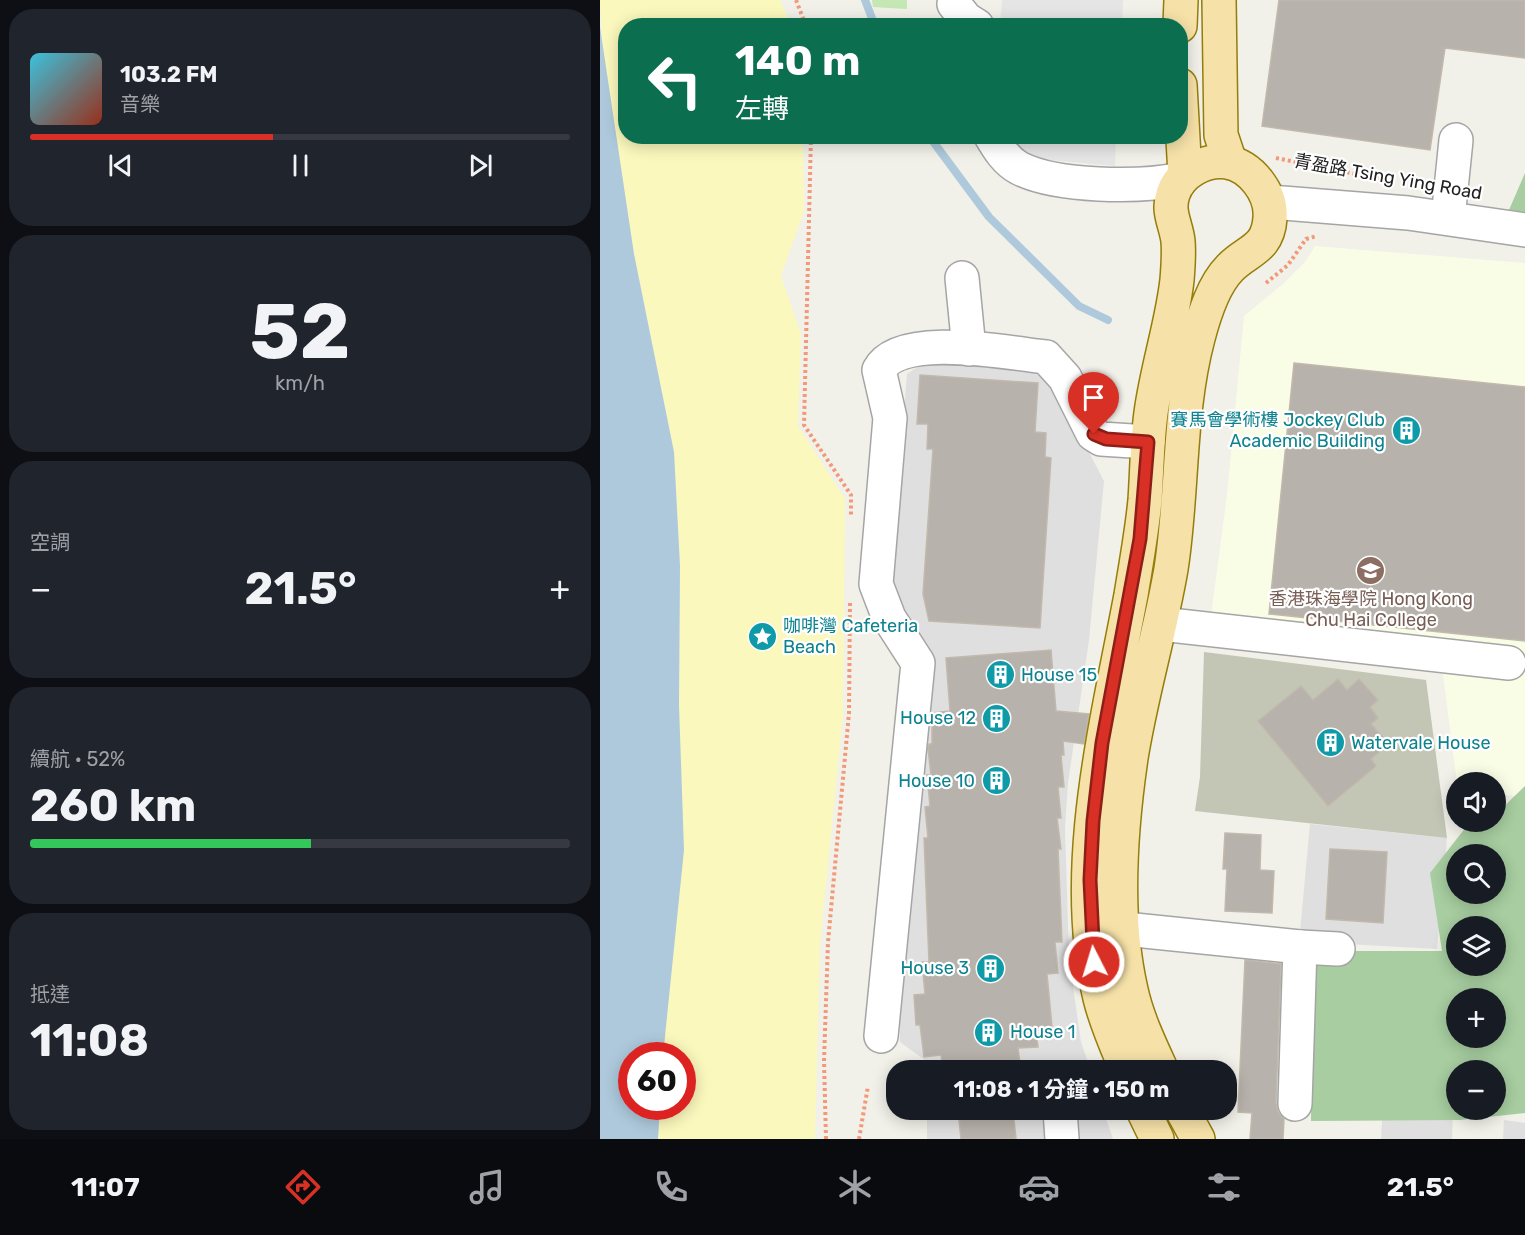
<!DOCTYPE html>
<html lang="zh-TW">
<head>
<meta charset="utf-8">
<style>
  :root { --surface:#171b24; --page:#20242c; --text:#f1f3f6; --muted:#9ea1a6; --line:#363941; --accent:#d93025 }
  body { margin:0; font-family:Rubik,"Noto Sans TC",sans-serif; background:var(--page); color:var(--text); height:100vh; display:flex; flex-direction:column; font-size:22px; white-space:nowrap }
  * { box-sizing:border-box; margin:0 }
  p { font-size:20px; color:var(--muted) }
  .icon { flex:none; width:33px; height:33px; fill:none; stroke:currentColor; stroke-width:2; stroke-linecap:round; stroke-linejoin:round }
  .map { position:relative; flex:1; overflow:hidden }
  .sheet { display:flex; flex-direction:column; gap:9px; padding:9px; background:#0d0f14; width:600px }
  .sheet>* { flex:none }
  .hud { position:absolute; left:18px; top:18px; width:570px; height:126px; border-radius:24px; box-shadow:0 3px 15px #0003; background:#0b6e4f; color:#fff; overflow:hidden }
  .tools { position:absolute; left:846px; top:772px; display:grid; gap:12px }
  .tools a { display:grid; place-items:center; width:60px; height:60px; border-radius:50%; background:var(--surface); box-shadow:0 3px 15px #0003; font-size:30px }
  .speed { position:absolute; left:18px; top:1042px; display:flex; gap:12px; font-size:30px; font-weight:700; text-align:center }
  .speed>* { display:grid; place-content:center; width:78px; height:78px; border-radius:50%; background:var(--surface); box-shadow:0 3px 15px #0003; line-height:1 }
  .speed .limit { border:9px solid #d22; background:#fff; color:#111 }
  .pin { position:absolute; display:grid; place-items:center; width:51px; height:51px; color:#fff; margin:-62px -26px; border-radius:50% 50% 50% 0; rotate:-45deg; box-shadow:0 0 6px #0007 }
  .pin .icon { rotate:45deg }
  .me { position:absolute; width:66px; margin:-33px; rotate:355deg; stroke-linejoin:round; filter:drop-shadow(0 0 4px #0008) }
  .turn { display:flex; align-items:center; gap:21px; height:126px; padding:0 18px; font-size:27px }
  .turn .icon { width:78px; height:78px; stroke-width:2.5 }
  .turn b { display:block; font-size:42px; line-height:51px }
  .big { font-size:45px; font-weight:700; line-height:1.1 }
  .sheet .tile { flex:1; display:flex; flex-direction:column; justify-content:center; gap:9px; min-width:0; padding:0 21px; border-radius:24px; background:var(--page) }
  .sheet .dial { align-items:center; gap:0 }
  .dial b { font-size:78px; line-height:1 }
  .song { display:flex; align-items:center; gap:18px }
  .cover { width:72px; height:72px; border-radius:9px; background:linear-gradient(135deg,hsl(190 70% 55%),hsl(10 70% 35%)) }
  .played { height:6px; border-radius:3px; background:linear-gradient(90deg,var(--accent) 45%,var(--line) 45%) }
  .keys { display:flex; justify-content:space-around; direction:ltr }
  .heat { display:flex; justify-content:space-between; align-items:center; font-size:33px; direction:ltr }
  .charge { height:9px; border-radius:4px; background:linear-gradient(90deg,#34c759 52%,var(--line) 0) }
  .trip { position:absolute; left:286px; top:1060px; width:351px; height:60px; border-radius:24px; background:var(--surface); box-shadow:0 3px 15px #0003; font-weight:700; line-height:60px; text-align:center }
  .menu { display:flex; height:96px; justify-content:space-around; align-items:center; background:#090b0e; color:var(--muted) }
  .menu .icon { width:42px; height:42px }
  .menu .on { color:var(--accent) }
  .menu b { font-size:27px; color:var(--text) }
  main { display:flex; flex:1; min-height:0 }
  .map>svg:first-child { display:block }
  .residential { fill:#dfdfdf }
  .education { fill:#fafde6 }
  .construction { fill:#c3c5b5 }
  .grass { fill:#c4e7b3 }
  .forest { fill:#a7cda0; fill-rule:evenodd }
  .sand { fill:#fbf8bd }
  .parking { fill:#e5e5e5 }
  .water { fill:#adc9db }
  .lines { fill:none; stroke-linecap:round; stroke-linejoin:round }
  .stream { stroke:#adc9db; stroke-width:8 }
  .building { fill:#b7b2ab; stroke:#c2b9ac; stroke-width:1.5 }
  .minor-casing { stroke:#a5a5a5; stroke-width:36 }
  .major-casing { stroke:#957d0a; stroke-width:36 }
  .path { stroke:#f29979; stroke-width:4; stroke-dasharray:3 3; stroke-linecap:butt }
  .minor { stroke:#fff; stroke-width:33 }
  .major { stroke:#f6e1a8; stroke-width:33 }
  .route-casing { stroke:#8d1f18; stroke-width:15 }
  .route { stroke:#d93025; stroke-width:10 }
  .labels { text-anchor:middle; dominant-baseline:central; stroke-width:4.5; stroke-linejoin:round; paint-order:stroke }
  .street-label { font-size:18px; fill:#212121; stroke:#fff }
  .culture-label { font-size:18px; fill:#0d838f; stroke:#fff; text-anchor:end }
  .education-label { font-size:18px; fill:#785e54; stroke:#fff }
</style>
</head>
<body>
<main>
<section class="sheet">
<div class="tile">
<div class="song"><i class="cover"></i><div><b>103.2 FM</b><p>音樂</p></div></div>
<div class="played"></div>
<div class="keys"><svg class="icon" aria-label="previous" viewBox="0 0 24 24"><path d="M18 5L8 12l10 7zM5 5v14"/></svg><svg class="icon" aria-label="pause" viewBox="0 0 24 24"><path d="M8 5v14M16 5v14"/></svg><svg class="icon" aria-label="next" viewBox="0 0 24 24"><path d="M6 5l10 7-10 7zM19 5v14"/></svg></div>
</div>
<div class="tile dial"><b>52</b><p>km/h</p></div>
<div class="tile"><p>空調</p>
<div class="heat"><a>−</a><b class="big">21.5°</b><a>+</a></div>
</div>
<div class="tile"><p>續航 · 52%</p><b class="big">260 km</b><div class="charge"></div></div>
<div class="tile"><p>抵達</p><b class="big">11:08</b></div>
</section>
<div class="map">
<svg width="925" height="1139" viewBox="0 0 925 1139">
  <rect width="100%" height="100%" fill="#f1f0e9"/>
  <g class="residential">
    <path d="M328 360 445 368 504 481 489 640 468 783 465 828 469 958 481 1042 491 1071H326V1061L300 1042 299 994 331 672 292 608 295 521 307 374Z"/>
    <path d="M710 824 847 838 837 949 746 944 700 932Z"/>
    <path d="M783 1104 853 1113 852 1139H781Z"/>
    <path d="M327 1110H503L513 1139H327Z"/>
    <path d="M904 1120 925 1123V1139H903Z"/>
  </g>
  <path class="education" d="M715 246 925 263V797L896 794V783H857L843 674 607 645 627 495 644 316 684 283 705 262Z"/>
  <path class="construction" d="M604 652 826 680 847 838 595 811 600 777Z"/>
  <path class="grass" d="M272 0H307V9L273 7Z"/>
  <g class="forest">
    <path d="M925 173V212L909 210Z"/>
    <path d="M925 786V1113L860 1120 711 1121 713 966 750 951H842L830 873 870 822H896V814ZM856 855H896V894H856ZM856 927H896V966H856ZM856 999H896V1038H856ZM856 1071H896V1110H856Z"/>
  </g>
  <path class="sand" d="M0 0H180L191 25 26 26V136L203 137 204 211 181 276 201 334 198 426 245 499 243 715 220 944 215 1139H58L60 1107H82V1056H63L79 705 80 566 74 452 34 254 3 58Z"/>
  <g class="parking">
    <path d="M402 0H523L522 25H400Z"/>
    <path d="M411 137H516L515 166 439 159 420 149Z"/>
  </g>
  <path class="water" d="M0 27 34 254 74 452 80 566 79 705 84 850 63 1056H32V1107H60L58 1139H0Z"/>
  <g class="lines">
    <g class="stream">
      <path d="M265 0 275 26"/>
      <path d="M329 136 389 217 479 306 508 320"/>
    </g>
  </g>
  <g class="building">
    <path d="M679 0H925V58L845 48 830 150 662 126Z"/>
    <path d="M694 363 925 387V641L669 614Z"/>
    <path d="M320 375 438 383 435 432 446 433 445 457 451 458 440 628 329 621 323 594 333 449H327L328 424H317Z"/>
    <path d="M451 650 456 711 489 714 484 744 463 741 464 755H461L464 787H458L461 818H457L461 849H458L462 942H455L458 973 447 974 453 1037 437 1039 438 1047 418 1048 421 1071H343L341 1055 324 1057 320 1025H316L314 995 325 994 322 962H329L324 838H328L325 807 330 806 327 775H331L328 749 329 744H332V713L350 711 346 658Z"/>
    <path d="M738 679 747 690 759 679 778 700 770 707 778 718 771 724 786 741 782 744 785 747 771 759 776 766 728 806 658 721 701 686 713 700Z"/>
    <path d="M625 833 661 835 660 870 674 871 672 913 625 911 627 869H623Z"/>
    <path d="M730 849 787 852 783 923 726 919Z"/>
    <path d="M645 960 681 964 676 1103 678 1112 684 1119 683 1139H650L652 1113 638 1112Z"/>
    <path d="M358 1110H413L416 1139H361Z"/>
  </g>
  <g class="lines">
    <defs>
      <g id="minor">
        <path d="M354 4 366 19 377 26"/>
        <path d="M391 136C398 148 406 161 419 168 456 187 540 188 580 179"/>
        <path d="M670 202 808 213 925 230"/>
        <path d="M848 218 856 140"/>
        <path d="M362 278 369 349"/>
        <path d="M561 624 909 663"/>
        <path d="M496 926 700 947 695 1104"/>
        <path d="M700 947 738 949"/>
        <path d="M281 1036 318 663 289 618 276 584 290 418 279 370C299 331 409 353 446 357L465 378 493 434 501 439 548 442"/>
        <path d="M460 1110 462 1139"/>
      </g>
      <g id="major">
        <path d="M619 0 621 135 630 162"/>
        <path d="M580 26 581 0"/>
        <path d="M580 85 585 175"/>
        <path d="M527 1071C517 1047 506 1023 500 998 469 868 507 724 531 595 536 564 542 532 545 500 547 471 547 442 551 413 557 368 572 324 577 280 578 268 579 253 578 241 576 224 567 212 573 194 580 173 604 159 627 162 651 166 672 193 670 218 668 250 647 250 630 268 613 285 604 315 598 338 578 413 583 493 571 569 560 633 541 695 531 758 520 833 514 916 531 990 537 1018 550 1045 562 1071"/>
        <path d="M543 1110 557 1139"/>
        <path d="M582 1110 598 1139"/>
      </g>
    </defs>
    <use href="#minor" class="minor-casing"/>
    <use href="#major" class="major-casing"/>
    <g class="path">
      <path d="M196 0 206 26"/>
      <path d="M211 136 204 425 251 495V515"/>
      <path d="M676 158 786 180"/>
      <path d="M666 283 688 265 706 239 717 236"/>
      <path d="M226 1139 224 1061 228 942 249 713 250 601"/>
      <path d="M259 1139 268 1086"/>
    </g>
    <use href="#minor" class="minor"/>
    <use href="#major" class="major"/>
  </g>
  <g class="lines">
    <defs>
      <path id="route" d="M494 434 506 439 548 442 540 539 502 743 493 821 490 880 494 962"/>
    </defs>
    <use href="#route" class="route-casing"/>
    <use href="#route" class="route"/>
  </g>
  <defs>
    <symbol id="building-disc" viewBox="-11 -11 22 22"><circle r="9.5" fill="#0f9aa8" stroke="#fff"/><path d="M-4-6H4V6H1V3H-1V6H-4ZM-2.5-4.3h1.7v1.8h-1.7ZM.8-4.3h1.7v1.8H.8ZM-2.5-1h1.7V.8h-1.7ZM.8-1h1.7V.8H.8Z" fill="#fff"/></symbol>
    <symbol id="university-disc" viewBox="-11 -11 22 22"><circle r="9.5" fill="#8d6e63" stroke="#fff"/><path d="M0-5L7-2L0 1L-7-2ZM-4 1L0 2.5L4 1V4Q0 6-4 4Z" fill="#fff"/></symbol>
    <symbol id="sight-disc" viewBox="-11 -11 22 22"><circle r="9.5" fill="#0f9aa8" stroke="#fff"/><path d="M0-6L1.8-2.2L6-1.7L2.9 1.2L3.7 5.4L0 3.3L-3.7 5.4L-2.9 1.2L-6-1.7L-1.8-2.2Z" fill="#fff"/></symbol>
  </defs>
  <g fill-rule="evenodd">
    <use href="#building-disc" x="790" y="414" width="33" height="33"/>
    <use href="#university-disc" x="754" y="554" width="33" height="33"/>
    <use href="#sight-disc" x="146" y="620" width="33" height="33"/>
    <use href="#building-disc" x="384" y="658" width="33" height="33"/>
    <use href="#building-disc" x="380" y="702" width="33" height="33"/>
    <use href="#building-disc" x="714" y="726" width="33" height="33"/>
    <use href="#building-disc" x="380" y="764" width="33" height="33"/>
    <use href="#building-disc" x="374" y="952" width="33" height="33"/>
    <use href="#building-disc" x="372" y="1016" width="33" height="33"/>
  </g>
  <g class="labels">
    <g class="street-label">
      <text transform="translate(788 177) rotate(10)">青盈路 Tsing Ying Road</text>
    </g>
    <g class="culture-label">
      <text x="785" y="420">賽馬會學術樓 Jockey Club<tspan x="785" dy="21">Academic Building</tspan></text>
      <text x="183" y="626" text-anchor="start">咖啡灣 Cafeteria<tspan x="183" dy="21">Beach</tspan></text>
      <text x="421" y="675" text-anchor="start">House 15</text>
      <text x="376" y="718">House 12</text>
      <text x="751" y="743" text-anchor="start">Watervale House</text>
      <text x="375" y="781">House 10</text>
      <text x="369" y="968">House 3</text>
      <text x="410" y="1032" text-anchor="start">House 1</text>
    </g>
    <g class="education-label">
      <text x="771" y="599">香港珠海學院 Hong Kong<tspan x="771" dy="21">Chu Hai College</tspan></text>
    </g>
  </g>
</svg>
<div class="tools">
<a><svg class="icon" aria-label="sound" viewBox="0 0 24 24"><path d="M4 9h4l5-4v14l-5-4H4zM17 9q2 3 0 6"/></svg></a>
<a><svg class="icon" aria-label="search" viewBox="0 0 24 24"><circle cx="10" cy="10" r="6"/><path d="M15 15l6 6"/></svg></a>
<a><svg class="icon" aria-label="layers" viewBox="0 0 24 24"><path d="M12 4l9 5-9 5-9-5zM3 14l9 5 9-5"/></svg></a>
<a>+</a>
<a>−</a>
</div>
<div class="speed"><div class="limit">60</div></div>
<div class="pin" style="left:494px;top:434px;background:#d93025"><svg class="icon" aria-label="arrive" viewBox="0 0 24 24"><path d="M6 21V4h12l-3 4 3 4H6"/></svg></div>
<svg class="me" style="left:494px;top:962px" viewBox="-20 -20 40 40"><circle r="17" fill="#d93025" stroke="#fff" stroke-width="3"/><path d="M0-11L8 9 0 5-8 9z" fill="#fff"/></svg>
<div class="trip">11:08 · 1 分鐘 · 150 m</div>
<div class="hud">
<div class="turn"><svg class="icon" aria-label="left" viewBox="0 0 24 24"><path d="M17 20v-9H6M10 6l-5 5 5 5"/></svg><div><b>140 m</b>左轉</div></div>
</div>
</div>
</main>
<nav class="menu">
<b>11:07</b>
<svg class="icon on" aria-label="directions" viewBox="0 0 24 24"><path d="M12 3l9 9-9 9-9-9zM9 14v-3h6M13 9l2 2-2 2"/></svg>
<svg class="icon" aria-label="music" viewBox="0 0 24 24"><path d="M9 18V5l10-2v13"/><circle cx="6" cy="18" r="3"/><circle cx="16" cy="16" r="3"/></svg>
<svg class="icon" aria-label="phone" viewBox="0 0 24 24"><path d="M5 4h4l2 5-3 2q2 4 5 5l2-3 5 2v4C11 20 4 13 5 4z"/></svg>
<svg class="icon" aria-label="climate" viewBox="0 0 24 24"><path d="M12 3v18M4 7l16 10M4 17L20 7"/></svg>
<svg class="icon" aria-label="car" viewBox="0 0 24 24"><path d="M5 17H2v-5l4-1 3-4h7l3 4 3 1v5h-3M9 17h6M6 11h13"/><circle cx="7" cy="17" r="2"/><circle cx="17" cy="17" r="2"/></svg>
<svg class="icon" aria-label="filters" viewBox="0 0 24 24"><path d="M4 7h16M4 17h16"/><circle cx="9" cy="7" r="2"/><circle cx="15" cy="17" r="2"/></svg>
<b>21.5°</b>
</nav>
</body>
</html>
